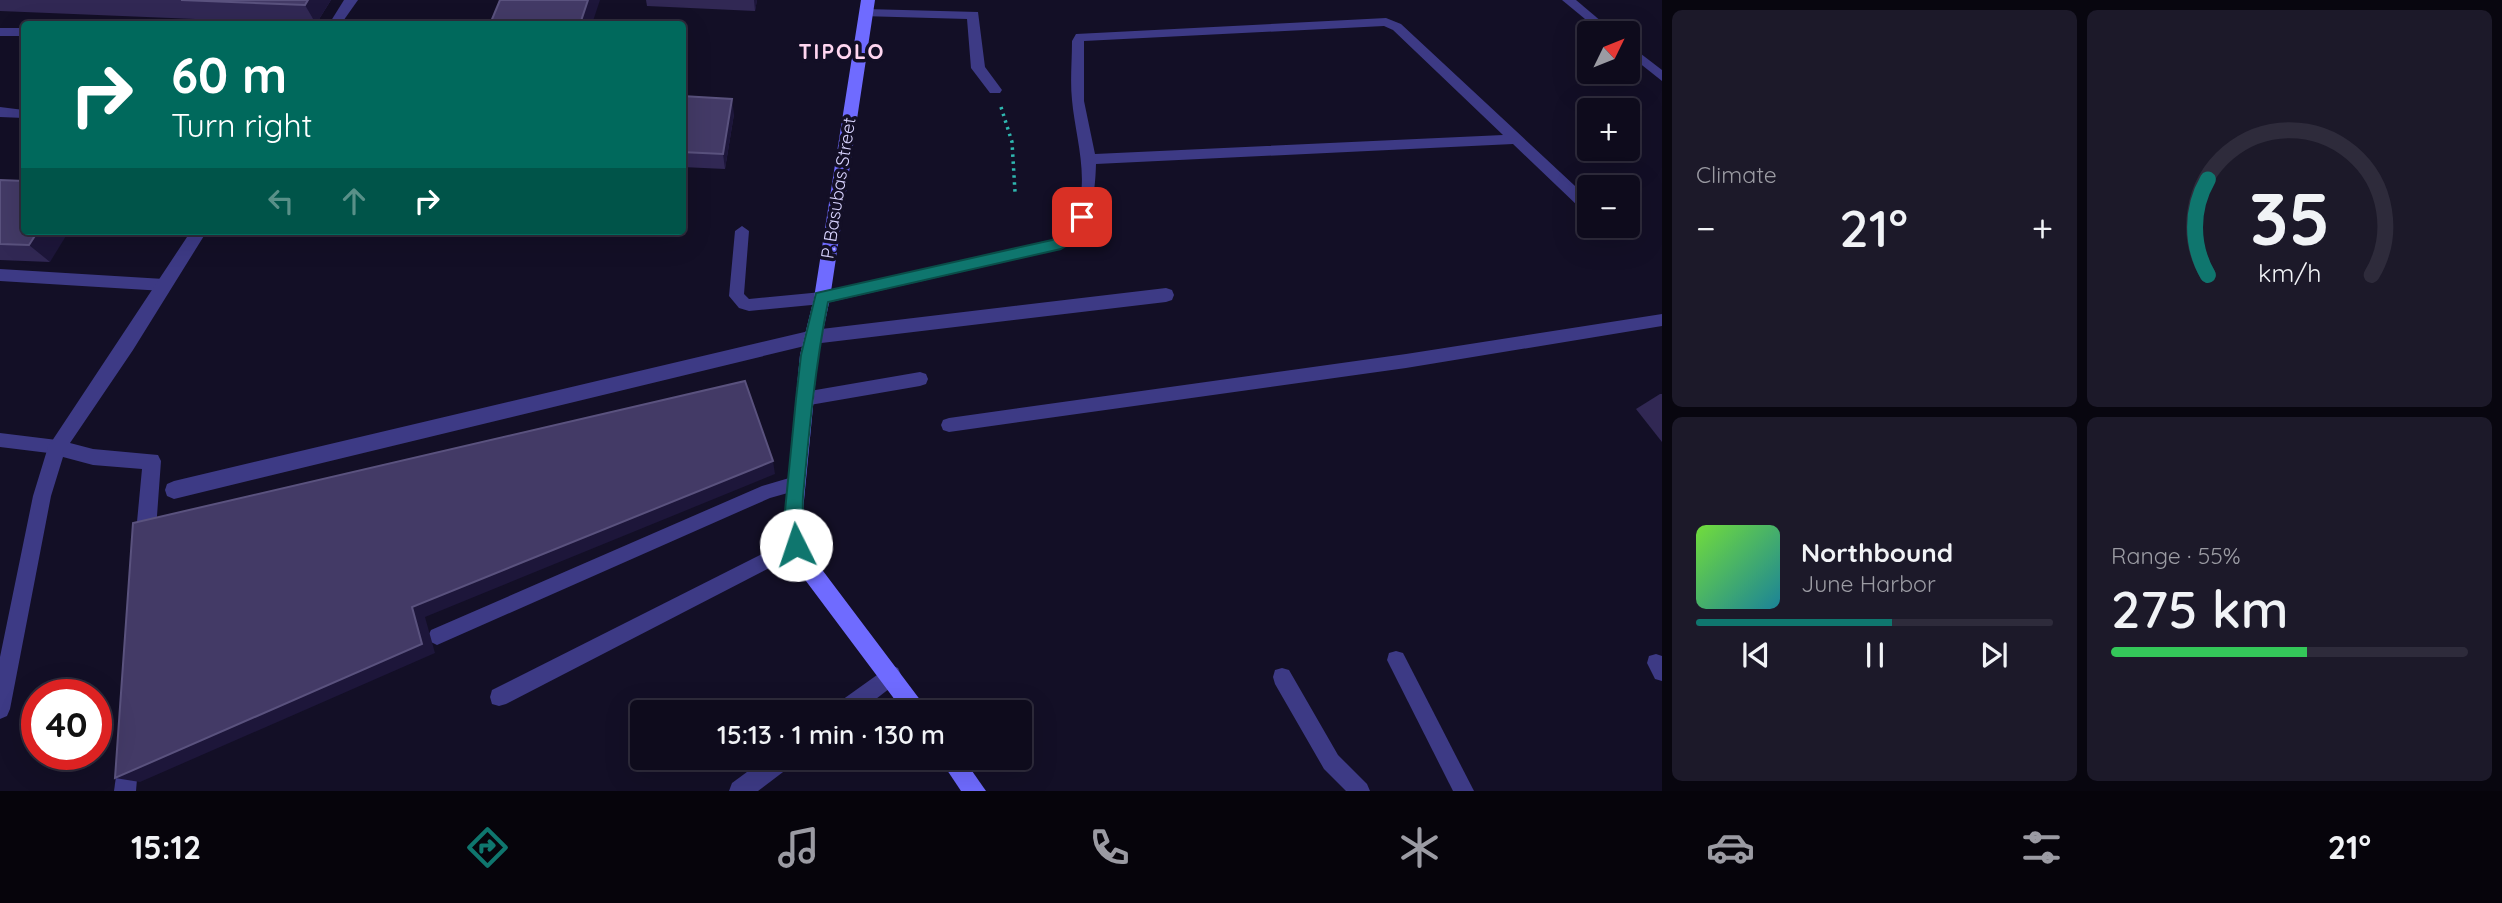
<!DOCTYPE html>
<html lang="en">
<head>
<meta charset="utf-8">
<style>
  :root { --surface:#0e0b1c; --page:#1c1929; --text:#f1f3f6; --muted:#9b9ba3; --line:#2e2b3b; --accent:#0f766e }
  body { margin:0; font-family:Quicksand,sans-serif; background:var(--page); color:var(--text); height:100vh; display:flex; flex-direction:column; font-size:26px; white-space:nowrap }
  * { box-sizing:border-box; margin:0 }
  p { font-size:23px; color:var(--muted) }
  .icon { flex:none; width:38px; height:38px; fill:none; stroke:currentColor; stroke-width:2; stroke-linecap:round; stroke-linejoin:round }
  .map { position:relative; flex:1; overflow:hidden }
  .panel { display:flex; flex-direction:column; gap:10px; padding:10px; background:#08060f; width:840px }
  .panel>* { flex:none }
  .banner { position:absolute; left:21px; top:21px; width:665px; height:214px; border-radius:7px; box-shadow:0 7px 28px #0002,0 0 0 2px var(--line); background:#00695c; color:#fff; overflow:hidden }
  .needle { width:46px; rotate:47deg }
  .tools { position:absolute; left:1577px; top:21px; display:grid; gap:14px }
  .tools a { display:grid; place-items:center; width:63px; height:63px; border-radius:7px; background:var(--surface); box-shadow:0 7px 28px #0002,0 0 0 2px var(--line); font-size:35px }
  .speed { position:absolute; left:21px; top:679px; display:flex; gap:14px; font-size:35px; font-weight:700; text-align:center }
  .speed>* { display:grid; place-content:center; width:91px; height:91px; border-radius:50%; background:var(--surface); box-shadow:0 7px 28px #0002,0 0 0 2px var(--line); line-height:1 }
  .speed .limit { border:10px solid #d22; background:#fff; color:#111 }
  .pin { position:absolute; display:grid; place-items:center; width:60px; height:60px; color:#fff; margin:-30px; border-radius:14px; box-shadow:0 4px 10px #0006 }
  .me { position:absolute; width:77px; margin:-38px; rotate:356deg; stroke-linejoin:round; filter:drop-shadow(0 0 5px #0008) }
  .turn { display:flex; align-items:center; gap:24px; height:147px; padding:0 35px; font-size:32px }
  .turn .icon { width:91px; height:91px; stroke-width:2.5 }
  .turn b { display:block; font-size:49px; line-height:60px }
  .lanes { display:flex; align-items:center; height:66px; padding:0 35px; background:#0003; justify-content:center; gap:35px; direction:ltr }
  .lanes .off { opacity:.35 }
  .big { font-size:52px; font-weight:600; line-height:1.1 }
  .panel .card { flex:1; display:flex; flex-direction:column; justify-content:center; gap:10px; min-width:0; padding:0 24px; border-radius:10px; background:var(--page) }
  .panel .dial { align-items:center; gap:0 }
  .dial svg { height:182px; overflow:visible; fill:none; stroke:var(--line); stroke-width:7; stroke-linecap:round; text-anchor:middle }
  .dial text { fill:var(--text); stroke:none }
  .song { display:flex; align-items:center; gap:21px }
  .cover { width:84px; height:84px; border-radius:10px; background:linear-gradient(135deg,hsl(100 70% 55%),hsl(190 70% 35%)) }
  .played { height:7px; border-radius:4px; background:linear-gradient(90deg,var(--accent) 55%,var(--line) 55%) }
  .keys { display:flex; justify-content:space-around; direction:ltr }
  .heat { display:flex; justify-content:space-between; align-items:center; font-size:38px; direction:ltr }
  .charge { height:10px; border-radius:5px; background:linear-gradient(90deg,#34c759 55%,var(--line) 0) }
  .panel .tiles { flex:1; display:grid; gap:10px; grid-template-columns:repeat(2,1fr) }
  .trip { position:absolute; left:630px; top:700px; width:402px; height:70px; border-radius:7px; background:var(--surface); box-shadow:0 7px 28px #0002,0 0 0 2px var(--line); font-weight:600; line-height:70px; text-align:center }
  .tab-bar { display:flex; height:112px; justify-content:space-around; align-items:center; background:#06040b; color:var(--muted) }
  .tab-bar .icon { width:49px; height:49px }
  .tab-bar .selected { color:var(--accent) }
  .tab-bar b { font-size:32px; color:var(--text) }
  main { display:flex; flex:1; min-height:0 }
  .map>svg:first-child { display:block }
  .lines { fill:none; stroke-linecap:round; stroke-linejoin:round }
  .path { stroke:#2fb8b0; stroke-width:3.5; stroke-dasharray:2.5 4.5; stroke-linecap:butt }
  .lane { fill:#3d3a85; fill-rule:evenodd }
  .street { fill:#3d3a85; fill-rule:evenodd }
  .secondary { fill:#6f6bff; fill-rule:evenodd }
  .wall { fill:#312854 }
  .shaded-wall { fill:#1d163a }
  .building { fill:#433a66; stroke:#5a527e; stroke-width:2 }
  .route { fill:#0f766e; stroke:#0a4d48; stroke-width:2 }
  .labels { text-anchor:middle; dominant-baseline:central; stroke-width:7; stroke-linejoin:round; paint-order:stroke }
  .street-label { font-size:18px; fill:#d9d4ff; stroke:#130f26 }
  .far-district-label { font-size:21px; font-weight:bold; letter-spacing:2px; fill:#ffd6f0; stroke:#130f26 }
</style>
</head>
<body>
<main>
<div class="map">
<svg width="1662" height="791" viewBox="0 0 1662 791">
  <rect width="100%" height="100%" fill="#130f26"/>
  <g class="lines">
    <path class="path" d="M1001 107 1012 142 1015 192"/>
    <g class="lane">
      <path d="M1562 0H1576L1615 33H1602Z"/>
      <path d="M1386 18 1401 24 1589 199V207H1579L1513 144 1096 164C1095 197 1091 230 1061 249L822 304 749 311 739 308 729 296 735 231 742 226 749 231 744 294 749 299 822 292 1052 240C1101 209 1076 146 1072 100 1070 81 1072 61 1072 41L1076 34ZM1384 26 1393 30 1503 135 1095 154 1084 101V41Z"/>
      <rect x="0" y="28" width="24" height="8"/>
      <path d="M1628 44 1662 70V81L1628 54Z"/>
      <path d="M0 107 24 110V118L0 117Z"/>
      <path d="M0 269 164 279 171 285 164 291 0 281Z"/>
      <path d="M1662 314V326L1406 368 949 432 943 430 941 425 943 420 949 418 1406 354Z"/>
      <path d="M920 372 926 374 928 379 926 384 920 386 804 406 798 404 796 399 798 394 804 392Z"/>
      <path d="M0 433 57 440 63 442 65 447 63 452 57 454 0 447Z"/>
      <path d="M796 476 802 479 804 484 802 489 770 498 437 645 431 642 428 636 431 630 762 486Z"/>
      <path d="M796 537 802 539 805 545 802 551 506 704 499 706 492 704 490 697 492 690Z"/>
      <path d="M1396 651 1403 653 1474 791H1453L1387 660 1389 653Z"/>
      <path d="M1656 654 1662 656V681L1655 679 1647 663 1649 656Z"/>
      <path d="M1282 668 1289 670 1338 755 1367 784 1370 791H1346L1324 769 1275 684 1273 677 1275 670Z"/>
    </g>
    <g class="street">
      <path d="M344 0H358L341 24H329Z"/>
      <path d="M866 9 978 12 985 67 1002 90 1000 93H990L971 68 967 19 861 16V10Z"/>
      <path d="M191 231H207L133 350 70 443 93 449 158 455 161 461 155 543 152 549 145 552 138 549 135 543 142 469 93 465 63 457 51 496 10 709 7 716 0 719V657L33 496 48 447Z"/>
      <path d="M1166 288 1172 290 1174 295 1172 300 1166 302 813 344 174 499 167 496 165 490 167 484 174 481 813 330Z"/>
      <path d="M891 665 898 668 901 675 898 682 859 712H832L835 705Z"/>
      <path d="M128 744 136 747 139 755 136 791H114L120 747Z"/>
      <path d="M766 758H794L791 766 758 791H729L732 783Z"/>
    </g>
    <g class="secondary">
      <path d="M861 0H875L830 298 818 355 802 521 805 544 811 555 924 705 927 712H904L797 569 786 545 784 521 800 355 814 298Z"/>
      <path d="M939 758H963L986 791H961Z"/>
    </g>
  </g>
  <g class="wall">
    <path d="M0 0H331L316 24 0 11Z"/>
    <path d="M646 0H757L755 11 647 6Z"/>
    <path d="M682 96 734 114 725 169 682 167Z"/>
    <path d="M0 180 50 262 0 260Z"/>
    <path d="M1660 394H1662V442L1636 409Z"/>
  </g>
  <g class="shaded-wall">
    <path d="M308 0H331L316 24 305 5Z"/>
    <path d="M588 0H600L592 24H580Z"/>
    <path d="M754 0H757L755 11Z"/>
    <path d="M732 99 734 114 725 169 723 154Z"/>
    <path d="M38 231H69L50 262 29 245Z"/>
    <path d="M773 461 775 474 425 617 435 653 140 782 115 778 412 607Z"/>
  </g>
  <g class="building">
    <path d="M181 0H308L305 5Z"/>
    <path d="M500 0H588L580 24H490Z"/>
    <path d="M682 96 732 99 723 154 682 152Z"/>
    <path d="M0 180 24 181V231H38L29 245 0 244Z"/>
    <path d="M745 381 773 461 412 607 422 644 115 778 133 523Z"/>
  </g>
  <path class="route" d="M1082 212 1089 217C1081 232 1075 241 1061 249L828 302C815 367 809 432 803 497 802 510 805 544 802 551L796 553 790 551 784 521 796 399 801 355 816 293 1052 240 1065 233 1077 214Z"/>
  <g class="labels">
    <g class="street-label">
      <text transform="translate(838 188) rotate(-81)">P. Basubas Street</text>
    </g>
    <g class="far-district-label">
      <text x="842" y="51">TIPOLO</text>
    </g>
  </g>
</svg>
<div class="tools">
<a><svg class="needle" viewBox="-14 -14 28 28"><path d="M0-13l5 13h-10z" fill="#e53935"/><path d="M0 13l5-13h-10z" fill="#9b9ba3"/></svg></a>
<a>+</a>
<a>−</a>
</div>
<div class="speed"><div class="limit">40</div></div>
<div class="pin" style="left:1082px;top:217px;background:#d93025"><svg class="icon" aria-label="arrive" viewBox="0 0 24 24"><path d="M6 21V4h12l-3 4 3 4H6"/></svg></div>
<svg class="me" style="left:796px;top:545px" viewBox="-20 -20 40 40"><circle r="19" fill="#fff"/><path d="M0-13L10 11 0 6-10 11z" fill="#0f766e"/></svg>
<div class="trip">15:13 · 1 min · 130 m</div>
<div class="banner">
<div class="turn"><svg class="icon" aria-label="right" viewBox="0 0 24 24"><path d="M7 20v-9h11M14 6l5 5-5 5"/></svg><div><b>60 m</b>Turn right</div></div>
<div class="lanes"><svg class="icon off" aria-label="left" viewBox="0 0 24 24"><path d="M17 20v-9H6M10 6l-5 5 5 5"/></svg><svg class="icon off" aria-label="ahead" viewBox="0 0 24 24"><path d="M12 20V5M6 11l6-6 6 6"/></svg><svg class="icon" aria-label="right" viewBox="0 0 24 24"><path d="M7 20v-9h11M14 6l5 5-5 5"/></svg></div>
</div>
</div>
<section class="panel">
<div class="tiles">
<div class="card"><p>Climate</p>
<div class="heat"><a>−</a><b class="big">21°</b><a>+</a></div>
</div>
<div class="card dial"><svg viewBox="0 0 100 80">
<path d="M14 69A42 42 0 1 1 86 69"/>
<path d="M14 69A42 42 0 0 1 14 27" stroke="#0f766e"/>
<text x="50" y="56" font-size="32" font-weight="700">35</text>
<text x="50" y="72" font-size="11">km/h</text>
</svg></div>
<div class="card">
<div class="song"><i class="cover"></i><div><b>Northbound</b><p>June Harbor</p></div></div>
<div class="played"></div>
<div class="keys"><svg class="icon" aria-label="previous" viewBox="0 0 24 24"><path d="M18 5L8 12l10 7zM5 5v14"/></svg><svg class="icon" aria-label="pause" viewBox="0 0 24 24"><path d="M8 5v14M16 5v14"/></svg><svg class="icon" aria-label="next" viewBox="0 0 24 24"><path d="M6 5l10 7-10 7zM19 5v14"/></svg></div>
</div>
<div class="card"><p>Range · 55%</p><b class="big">275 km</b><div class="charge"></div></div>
</div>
</section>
</main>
<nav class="tab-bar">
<b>15:12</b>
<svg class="icon selected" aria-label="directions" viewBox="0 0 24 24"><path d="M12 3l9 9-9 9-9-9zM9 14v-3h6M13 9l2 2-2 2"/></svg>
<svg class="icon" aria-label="music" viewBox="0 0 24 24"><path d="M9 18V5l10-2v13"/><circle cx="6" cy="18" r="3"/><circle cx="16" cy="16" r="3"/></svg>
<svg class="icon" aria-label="phone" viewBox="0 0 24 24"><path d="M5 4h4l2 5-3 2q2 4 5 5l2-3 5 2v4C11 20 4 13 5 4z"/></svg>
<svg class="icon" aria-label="climate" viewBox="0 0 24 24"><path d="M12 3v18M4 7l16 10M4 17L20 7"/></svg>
<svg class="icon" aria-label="car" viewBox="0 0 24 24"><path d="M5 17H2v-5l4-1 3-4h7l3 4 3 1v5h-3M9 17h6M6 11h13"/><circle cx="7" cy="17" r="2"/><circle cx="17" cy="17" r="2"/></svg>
<svg class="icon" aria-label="filters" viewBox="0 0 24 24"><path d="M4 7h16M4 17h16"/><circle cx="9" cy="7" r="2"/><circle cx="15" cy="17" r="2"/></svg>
<b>21°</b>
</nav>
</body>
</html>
